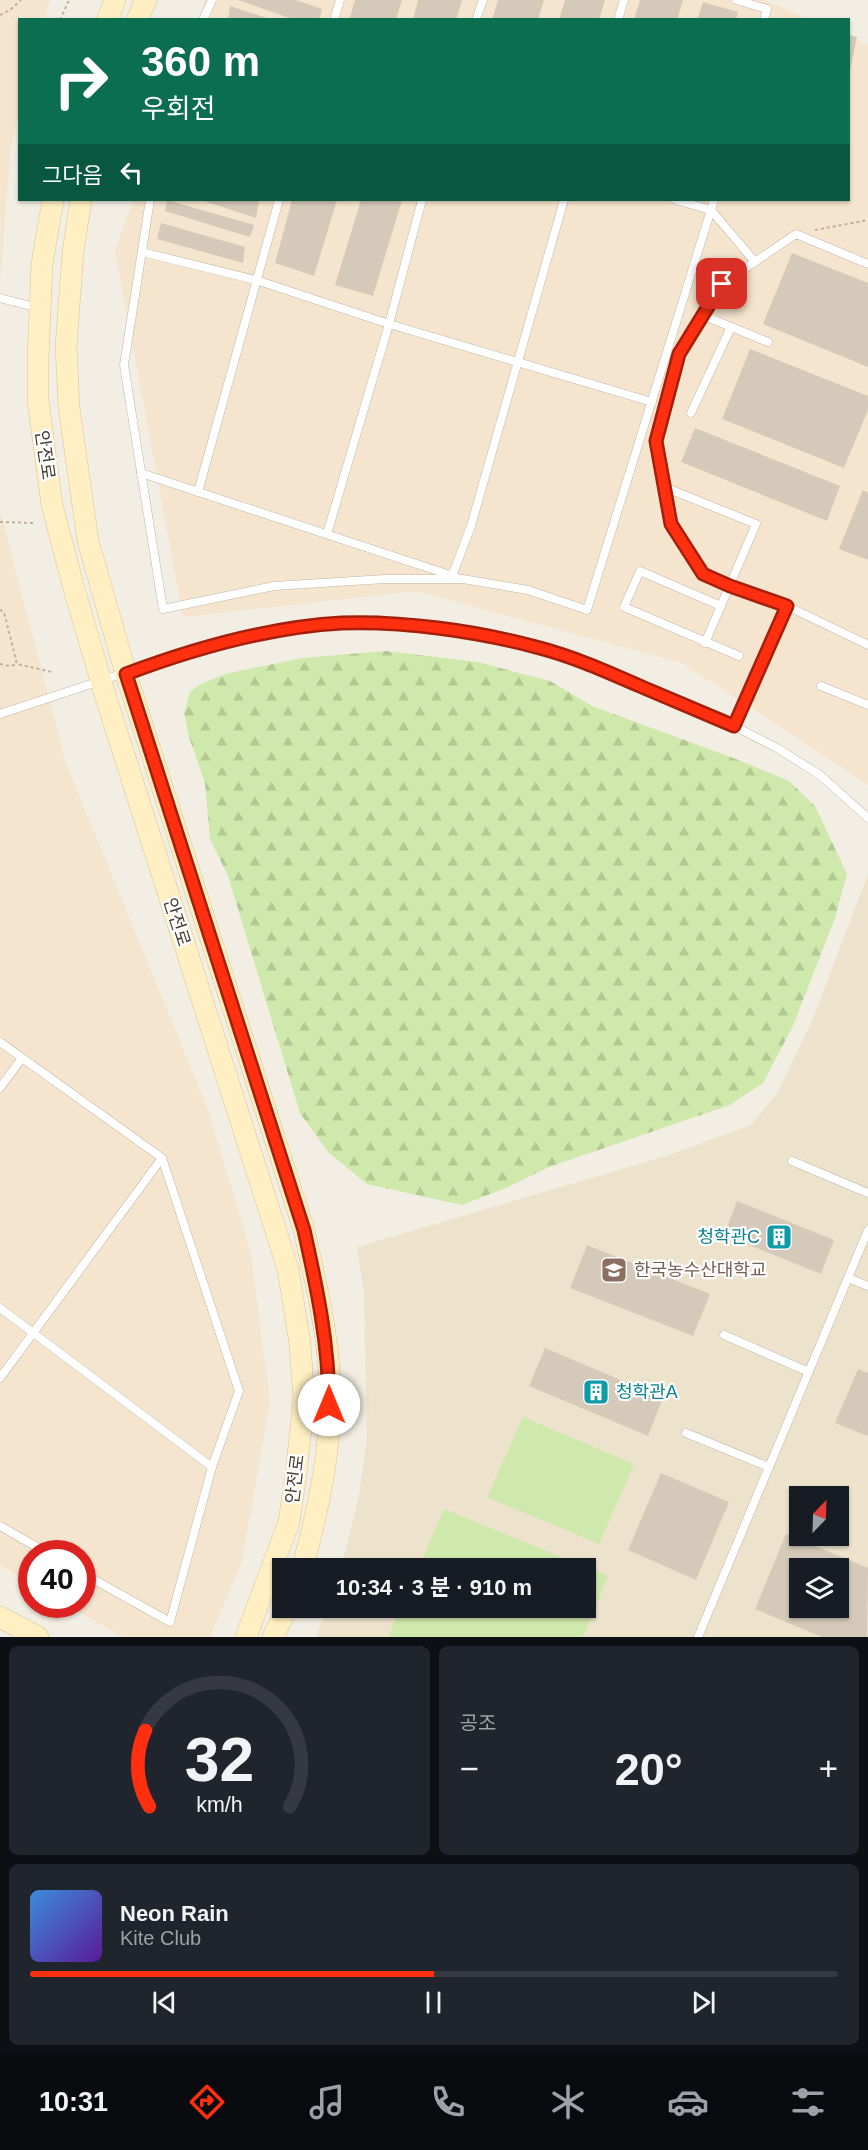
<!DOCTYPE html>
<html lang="ko">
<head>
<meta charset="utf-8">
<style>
  :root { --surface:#171b24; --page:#20242c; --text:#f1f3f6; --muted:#9ea1a6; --line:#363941; --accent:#ff2f0f }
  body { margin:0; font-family:Arial,"Noto Sans KR",sans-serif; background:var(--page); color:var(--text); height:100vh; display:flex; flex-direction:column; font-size:22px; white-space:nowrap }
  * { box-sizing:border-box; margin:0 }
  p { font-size:20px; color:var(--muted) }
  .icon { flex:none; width:33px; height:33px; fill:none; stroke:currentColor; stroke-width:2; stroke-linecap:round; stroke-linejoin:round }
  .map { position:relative; height:1637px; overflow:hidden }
  .side { display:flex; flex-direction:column; gap:9px; padding:9px; background:#0d0f14; flex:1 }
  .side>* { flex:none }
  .guide { position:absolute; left:18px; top:18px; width:832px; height:183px; border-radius:0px; box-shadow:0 2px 4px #0004; background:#0b6e4f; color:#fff; overflow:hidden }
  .needle { width:39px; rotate:23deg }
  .buttons { position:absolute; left:789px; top:1486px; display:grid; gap:12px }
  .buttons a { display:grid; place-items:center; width:60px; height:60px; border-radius:0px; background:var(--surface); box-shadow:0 2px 4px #0004; font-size:30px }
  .speed { position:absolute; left:18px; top:1540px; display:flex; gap:12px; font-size:30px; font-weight:700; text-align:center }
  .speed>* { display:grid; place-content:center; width:78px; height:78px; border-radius:50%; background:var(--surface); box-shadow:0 2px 4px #0004; line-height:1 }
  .speed .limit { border:9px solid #d22; background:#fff; color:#111 }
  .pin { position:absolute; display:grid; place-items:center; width:51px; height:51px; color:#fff; margin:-26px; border-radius:12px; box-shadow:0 3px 9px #0006 }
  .me { position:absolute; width:66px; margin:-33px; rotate:0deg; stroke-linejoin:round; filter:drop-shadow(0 0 4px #0008) }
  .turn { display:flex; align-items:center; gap:21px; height:126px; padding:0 24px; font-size:27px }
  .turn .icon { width:78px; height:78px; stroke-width:2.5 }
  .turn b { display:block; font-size:42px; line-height:51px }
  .then { display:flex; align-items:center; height:57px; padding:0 24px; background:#0003; gap:12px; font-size:22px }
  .big { font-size:45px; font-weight:700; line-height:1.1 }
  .side .card { flex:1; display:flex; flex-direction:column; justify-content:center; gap:9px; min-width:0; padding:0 21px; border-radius:9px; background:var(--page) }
  .side .dial { align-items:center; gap:0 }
  .dial svg { height:156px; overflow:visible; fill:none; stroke:var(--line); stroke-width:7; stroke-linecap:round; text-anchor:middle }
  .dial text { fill:var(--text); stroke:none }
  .song { display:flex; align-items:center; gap:18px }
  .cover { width:72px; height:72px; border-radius:9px; background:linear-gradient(135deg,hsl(210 70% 55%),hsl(270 70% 35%)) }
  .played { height:6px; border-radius:3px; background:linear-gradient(90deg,var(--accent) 50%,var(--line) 50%) }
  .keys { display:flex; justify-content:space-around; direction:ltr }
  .heat { display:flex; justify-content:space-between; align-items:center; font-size:33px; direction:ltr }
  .side .tiles { flex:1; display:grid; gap:9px; grid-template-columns:1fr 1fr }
  .card:last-child { grid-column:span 2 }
  .trip { position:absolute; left:272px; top:1558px; width:324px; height:60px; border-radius:0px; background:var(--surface); box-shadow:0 2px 4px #0004; font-weight:700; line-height:60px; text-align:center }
  .tabs { display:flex; height:96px; justify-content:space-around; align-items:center; background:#090b0e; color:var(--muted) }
  .tabs .icon { width:42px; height:42px }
  .tabs .selected { color:var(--accent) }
  .tabs b { font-size:27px; color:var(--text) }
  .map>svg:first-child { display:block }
  .commercial { fill:#f6e5ce }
  .education { fill:#ede3cd; fill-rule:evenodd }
  .green { fill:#cee9ab }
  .forest { fill:url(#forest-firs) }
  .building { fill:#d5cab9; fill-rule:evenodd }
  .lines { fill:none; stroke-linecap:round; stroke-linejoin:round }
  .lane-casing { stroke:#bfb6a6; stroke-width:9 }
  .secondary-casing { stroke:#d9c494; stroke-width:22 }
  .path { stroke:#c1b197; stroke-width:2; stroke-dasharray:3 3; stroke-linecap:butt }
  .lane { stroke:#fff; stroke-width:8 }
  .secondary { stroke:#ffefc2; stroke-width:21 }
  .route-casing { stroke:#a61f0a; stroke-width:15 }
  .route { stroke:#ff2f0f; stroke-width:10 }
  .labels { text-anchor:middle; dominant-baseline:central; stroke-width:4.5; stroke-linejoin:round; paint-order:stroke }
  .street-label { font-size:18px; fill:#453e34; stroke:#fff }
  .culture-label { font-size:18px; fill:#0d838f; stroke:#fff; text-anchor:end }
  .education-label { font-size:18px; fill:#785e54; stroke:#fff; text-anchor:start }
</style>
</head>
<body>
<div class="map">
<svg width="868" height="1637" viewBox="0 0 868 1637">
  <defs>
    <pattern id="forest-firs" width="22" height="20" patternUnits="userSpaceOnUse" patternTransform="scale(1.5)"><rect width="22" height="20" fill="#cee9ab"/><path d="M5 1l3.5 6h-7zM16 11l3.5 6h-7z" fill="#b2c994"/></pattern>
  </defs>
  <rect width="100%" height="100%" fill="#f3eee4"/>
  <g class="commercial">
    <path d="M0 0H50L45 19 20 20 19 115 11 146 0 283Z"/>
    <path d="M205 0H765L809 19 198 20Z"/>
    <path d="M849 37 868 45V785L682 663 416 591 183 617 115 251 133 200H849Z"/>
    <path d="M0 510 66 763 207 1107 250 1249 270 1401 242 1562 210 1637H122L68 1605H82V1554H32L31 1584 0 1565Z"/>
  </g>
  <path class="education" d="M868 874V1637H316L327 1608H585V1569H341L359 1496 367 1438 364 1294 357 1247 666 1156 751 1125 777 1093 812 1021ZM800 1497H838V1536H800ZM800 1569H838V1608H800Z"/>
  <g class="green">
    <path d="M523 1417 634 1464 599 1544 487 1497Z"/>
    <path d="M444 1509 608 1576 583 1637H388L401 1608H585V1569H418Z"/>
  </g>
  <path class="forest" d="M386 651 478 662 550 681 592 706 736 759 789 781 815 806 847 874 835 918 793 1026 763 1083 730 1105 549 1167 506 1188 462 1205 367 1184 328 1152 300 1113 228 876 210 839 205 783 189 737 184 713 190 692 199 685 225 674 302 658Z"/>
  <g class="building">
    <path d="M238 0H296L322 9 319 20H295Z"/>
    <path d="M355 0H402L396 20H349Z"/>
    <path d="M418 0H462L456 20H413Z"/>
    <path d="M498 0H544L538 20H492Z"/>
    <path d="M565 0H605L599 20H559Z"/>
    <path d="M640 0H683L677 20H634Z"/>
    <path d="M703 2 738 12 736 20H697Z"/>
    <path d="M230 6 270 19V20H228Z"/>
    <path d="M849 35 857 37 850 70H849Z"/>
    <path d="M167 200 254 225 250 237 165 211Z"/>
    <path d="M201 200H254L259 201 256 218Z"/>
    <path d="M292 200H337L314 276 275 263Z"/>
    <path d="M361 200H402L373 296 335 285Z"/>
    <path d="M161 223 245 247 243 263 157 239Z"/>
    <path d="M792 253 868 283V367L763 324Z"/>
    <path d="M750 349 868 396V410L844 468 722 419Z"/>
    <path d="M695 428 840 486 827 521 681 462Z"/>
    <path d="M863 490 868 493V560L839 549Z"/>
    <path d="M737 1201 834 1240 821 1274 724 1235Z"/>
    <path d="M587 1245 710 1294 693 1336 570 1288Z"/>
    <path d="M545 1348 663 1398 648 1436 529 1386Z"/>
    <path d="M858 1369 868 1373V1436L835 1423Z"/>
    <path d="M661 1473 729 1502 696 1580 628 1550Z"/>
    <path d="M786 1534 868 1568 867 1637H822L755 1609ZM800 1569H838V1608H800Z"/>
  </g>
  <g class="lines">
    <defs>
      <g id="lane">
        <path d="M736 0 767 9 764 20"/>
        <path d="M203 20 212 0"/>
        <path d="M334 20 340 0"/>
        <path d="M476 20 483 0"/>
        <path d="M618 20 624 0"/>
        <path d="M150 200 124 365 163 609 274 586 385 579H463L528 590 587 610 714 200"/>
        <path d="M676 200 711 210 755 262"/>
        <path d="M142 252 256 280 389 324 652 402"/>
        <path d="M868 264 796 234 722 284 679 354 656 441 671 524 703 574 730 586 787 606 868 645"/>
        <path d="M0 298 39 308"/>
        <path d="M702 315 768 342"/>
        <path d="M691 413 731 327"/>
        <path d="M141 473 456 577"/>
        <path d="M664 487 756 524 705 643"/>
        <path d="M198 492 279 200"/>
        <path d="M327 534 389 324 422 200"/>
        <path d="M451 579 471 526 564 200"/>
        <path d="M721 606 640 571 624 607 739 656"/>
        <path d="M821 686 868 705"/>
        <path d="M0 714 176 656 268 632 342 623 410 626 479 635 537 647 602 670 734 726 777 748 820 775 868 818"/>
        <path d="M734 726 787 606"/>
        <path d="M0 1042 162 1158 239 1391 212 1467 170 1622 82 1573"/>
        <path d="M0 1088 22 1058"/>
        <path d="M792 1161 868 1193"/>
        <path d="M848 1278 868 1286"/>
        <path d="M0 1308 212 1467"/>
        <path d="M724 1335 809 1372"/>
        <path d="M0 1378 162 1158"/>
        <path d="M686 1433 769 1467"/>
        <path d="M0 1526 49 1554"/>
        <path d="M698 1637 868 1230"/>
      </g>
      <g id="secondary">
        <path d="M107 20 115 0"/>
        <path d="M137 20 146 0"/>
        <path d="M53 200 42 264 38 359V400L52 505 74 589 106 698 288 1269 300 1344 304 1400 296 1474 289 1522 246 1637"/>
        <path d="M81 200 73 252 66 346 69 408 88 541 126 674 304 1230C314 1276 326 1323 329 1370 334 1438 320 1504 302 1569"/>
        <path d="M0 1617 38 1637"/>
        <path d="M273 1637 287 1608"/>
      </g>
    </defs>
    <use href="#lane" class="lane-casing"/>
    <use href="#secondary" class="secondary-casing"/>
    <g class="path">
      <path d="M0 15 10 10 21 0"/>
      <path d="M60 20 69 0"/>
      <path d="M815 230 868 220"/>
      <path d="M0 522 34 523"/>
      <path d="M0 610 4 612 17 664 52 672"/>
      <path d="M0 664 10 666 17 664"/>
    </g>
    <use href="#lane" class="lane"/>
    <use href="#secondary" class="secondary"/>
  </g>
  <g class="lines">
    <defs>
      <path id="route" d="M329 1405C329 1345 317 1288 304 1230L126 674C195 648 268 627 342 623 404 621 476 631 536 647 572 656 608 672 642 687 673 700 704 713 734 726L787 606 730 586 703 574 671 524 656 441 679 354 722 284"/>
    </defs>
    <use href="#route" class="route-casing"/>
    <use href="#route" class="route"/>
  </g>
  <defs>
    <symbol id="building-square" viewBox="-11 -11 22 22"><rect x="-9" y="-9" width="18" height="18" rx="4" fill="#0f9aa8" stroke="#fff"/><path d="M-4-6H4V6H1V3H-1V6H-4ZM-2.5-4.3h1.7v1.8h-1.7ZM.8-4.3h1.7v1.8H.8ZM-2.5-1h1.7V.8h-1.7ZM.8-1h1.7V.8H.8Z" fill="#fff"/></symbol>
    <symbol id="university-square" viewBox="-11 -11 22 22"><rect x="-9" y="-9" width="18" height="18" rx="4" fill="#8d6e63" stroke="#fff"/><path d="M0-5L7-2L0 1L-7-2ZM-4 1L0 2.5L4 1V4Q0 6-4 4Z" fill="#fff"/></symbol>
  </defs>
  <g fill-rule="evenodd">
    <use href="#building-square" x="764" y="1222" width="30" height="30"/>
    <use href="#university-square" x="599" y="1255" width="30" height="30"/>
    <use href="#building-square" x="581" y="1377" width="30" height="30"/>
  </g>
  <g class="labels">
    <g class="street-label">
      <text transform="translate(45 455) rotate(82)">안전로</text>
      <text transform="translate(177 922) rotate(72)">안전로</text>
      <text transform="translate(295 1479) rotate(-83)">안전로</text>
    </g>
    <g class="culture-label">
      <text x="760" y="1237">청학관C</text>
      <text x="616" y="1392" text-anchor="start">청학관A</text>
    </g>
    <g class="education-label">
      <text x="634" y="1270">한국농수산대학교</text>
    </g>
  </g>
</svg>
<div class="buttons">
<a><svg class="needle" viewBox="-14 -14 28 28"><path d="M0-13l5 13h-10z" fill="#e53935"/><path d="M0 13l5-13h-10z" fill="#9ea1a6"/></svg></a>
<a><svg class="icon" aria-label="layers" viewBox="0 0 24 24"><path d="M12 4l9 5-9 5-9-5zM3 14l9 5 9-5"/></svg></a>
</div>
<div class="speed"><div class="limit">40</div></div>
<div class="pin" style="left:722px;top:284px;background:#d93025"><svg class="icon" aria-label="arrive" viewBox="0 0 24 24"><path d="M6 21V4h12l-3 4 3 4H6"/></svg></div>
<svg class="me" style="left:329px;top:1405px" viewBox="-20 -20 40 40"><circle r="19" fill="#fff"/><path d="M0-13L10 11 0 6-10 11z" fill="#ff2f0f"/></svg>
<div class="trip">10:34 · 3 분 · 910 m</div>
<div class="guide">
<div class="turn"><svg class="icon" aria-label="right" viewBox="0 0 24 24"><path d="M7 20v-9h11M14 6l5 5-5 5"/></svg><div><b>360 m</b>우회전</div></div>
<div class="then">그다음<svg class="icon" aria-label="left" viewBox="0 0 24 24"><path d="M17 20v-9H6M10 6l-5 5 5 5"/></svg></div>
</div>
</div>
<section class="side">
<div class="tiles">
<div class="card dial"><svg viewBox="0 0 100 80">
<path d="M14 69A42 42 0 1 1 86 69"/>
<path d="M14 69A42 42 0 0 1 12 30" stroke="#ff2f0f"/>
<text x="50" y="56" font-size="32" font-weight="700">32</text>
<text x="50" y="72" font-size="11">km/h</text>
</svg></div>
<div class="card"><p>공조</p>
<div class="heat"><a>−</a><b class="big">20°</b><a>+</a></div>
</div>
<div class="card">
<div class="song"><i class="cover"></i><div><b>Neon Rain</b><p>Kite Club</p></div></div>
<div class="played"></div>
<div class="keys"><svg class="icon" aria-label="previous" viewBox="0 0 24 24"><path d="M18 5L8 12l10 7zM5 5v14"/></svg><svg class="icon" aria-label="pause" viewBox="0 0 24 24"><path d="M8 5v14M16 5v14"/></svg><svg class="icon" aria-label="next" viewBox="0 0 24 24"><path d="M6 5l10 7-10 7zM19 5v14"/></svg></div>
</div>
</div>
</section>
<nav class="tabs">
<b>10:31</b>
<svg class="icon selected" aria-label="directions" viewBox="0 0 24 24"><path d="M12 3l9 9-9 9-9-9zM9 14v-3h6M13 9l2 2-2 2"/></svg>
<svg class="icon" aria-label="music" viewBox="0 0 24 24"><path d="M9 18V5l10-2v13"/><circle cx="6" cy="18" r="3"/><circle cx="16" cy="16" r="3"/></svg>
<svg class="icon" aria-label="phone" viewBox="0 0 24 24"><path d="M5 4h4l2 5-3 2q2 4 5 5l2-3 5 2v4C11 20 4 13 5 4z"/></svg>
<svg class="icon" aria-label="climate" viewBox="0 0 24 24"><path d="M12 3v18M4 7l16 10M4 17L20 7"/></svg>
<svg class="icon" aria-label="car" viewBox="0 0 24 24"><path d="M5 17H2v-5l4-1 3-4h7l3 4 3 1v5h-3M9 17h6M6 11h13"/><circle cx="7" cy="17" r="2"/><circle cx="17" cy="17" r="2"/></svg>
<svg class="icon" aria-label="filters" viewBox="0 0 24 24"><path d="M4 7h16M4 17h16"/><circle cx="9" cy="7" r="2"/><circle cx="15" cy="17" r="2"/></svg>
</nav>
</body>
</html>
